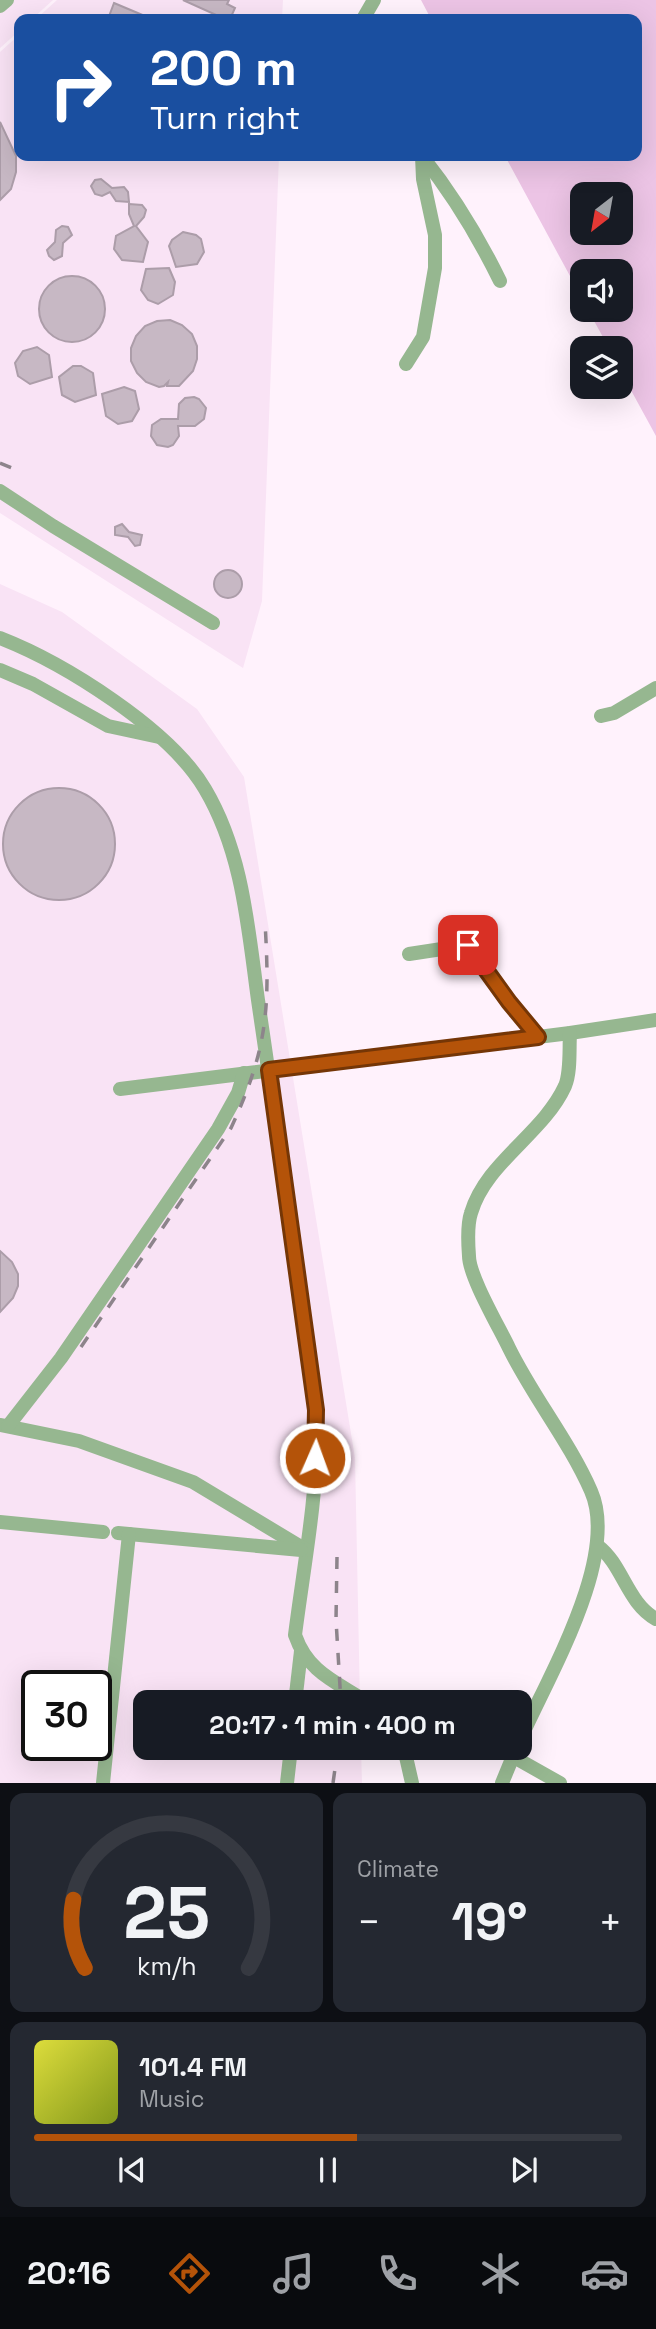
<!DOCTYPE html>
<html lang="en">
<head>
<meta charset="utf-8">
<style>
  :root { --surface:#171b24; --page:#242831; --text:#f1f3f6; --muted:#9ea1a6; --line:#363941; --accent:#b45309 }
  body { margin:0; font-family:"Space Grotesk",sans-serif; background:var(--page); color:var(--text); height:100vh; display:flex; flex-direction:column; font-size:26px; white-space:nowrap }
  * { box-sizing:border-box; margin:0 }
  p { font-size:23px; color:var(--muted) }
  .icon { flex:none; width:38px; height:38px; fill:none; stroke:currentColor; stroke-width:2; stroke-linecap:round; stroke-linejoin:round }
  .map { position:relative; height:1783px; overflow:hidden }
  .drawer { display:flex; flex-direction:column; gap:10px; padding:10px; background:#0d0f14; flex:1 }
  .drawer>* { flex:none }
  .guide { position:absolute; left:14px; top:14px; width:628px; height:147px; border-radius:14px; box-shadow:0 7px 28px #0002; background:#1a4fa0; color:#fff; overflow:hidden }
  .needle { width:46px; rotate:211deg }
  .controls { position:absolute; left:570px; top:182px; display:grid; gap:14px }
  .controls a { display:grid; place-items:center; width:63px; height:63px; border-radius:14px; background:var(--surface); box-shadow:0 7px 28px #0002; font-size:35px }
  .speed { position:absolute; left:21px; top:1670px; display:flex; gap:14px; font-size:35px; font-weight:700; text-align:center }
  .speed>* { display:grid; place-content:center; width:91px; height:91px; border-radius:50%; background:var(--surface); box-shadow:0 7px 28px #0002; line-height:1 }
  .speed .limit { border:4px solid #111; border-radius:10px; background:#fff; color:#111 }
  .pin { position:absolute; display:grid; place-items:center; width:60px; height:60px; color:#fff; margin:-30px; border-radius:14px; box-shadow:0 4px 10px #0006 }
  .me { position:absolute; width:77px; margin:-38px; rotate:2deg; stroke-linejoin:round; filter:drop-shadow(0 0 5px #0008) }
  .turn { display:flex; align-items:center; gap:24px; height:147px; padding:0 21px; font-size:32px }
  .turn .icon { width:91px; height:91px; stroke-width:2.5 }
  .turn b { display:block; font-size:49px; line-height:60px }
  .big { font-size:52px; font-weight:700; line-height:1.1 }
  .drawer .card { flex:1; display:flex; flex-direction:column; justify-content:center; gap:10px; min-width:0; padding:0 24px; border-radius:14px; background:var(--page) }
  .drawer .dial { align-items:center; gap:0 }
  .dial svg { height:182px; overflow:visible; fill:none; stroke:var(--line); stroke-width:7; stroke-linecap:round; text-anchor:middle }
  .dial text { fill:var(--text); stroke:none }
  .song { display:flex; align-items:center; gap:21px }
  .cover { width:84px; height:84px; border-radius:10px; background:linear-gradient(135deg,hsl(60 70% 55%),hsl(70 70% 35%)) }
  .played { height:7px; border-radius:4px; background:linear-gradient(90deg,var(--accent) 55%,var(--line) 55%) }
  .keys { display:flex; justify-content:space-around; direction:ltr }
  .heat { display:flex; justify-content:space-between; align-items:center; font-size:38px; direction:ltr }
  .drawer .tiles { flex:1; display:grid; gap:10px; grid-template-columns:1fr 1fr }
  .card:last-child { grid-column:span 2 }
  .trip { position:absolute; left:133px; top:1690px; width:399px; height:70px; border-radius:14px; background:var(--surface); box-shadow:0 7px 28px #0002; font-weight:700; line-height:70px; text-align:center }
  .tab-bar { display:flex; height:112px; justify-content:space-around; align-items:center; background:#090b0e; color:var(--muted) }
  .tab-bar .icon { width:49px; height:49px }
  .tab-bar .selected { color:var(--accent) }
  .tab-bar b { font-size:32px; color:var(--text) }
  .map>svg:first-child { display:block }
  .built { fill:#f9e3f5; fill-rule:evenodd }
  .green { fill:#ecc4e5; fill-rule:evenodd }
  .building { fill:#c7b8c4; stroke:#ac9da9; stroke-width:2 }
  .lines { fill:none; stroke-linecap:round; stroke-linejoin:round }
  .minor { stroke:#96b790; stroke-width:14 }
  .rail { stroke:#8d848b; stroke-width:3.5; stroke-dasharray:12 12; stroke-linecap:butt }
  .route-casing { stroke:#753606; stroke-width:18 }
  .route { stroke:#b45309; stroke-width:12 }
</style>
</head>
<body>
<div class="map">
<svg width="656" height="1783" viewBox="0 0 656 1783">
  <rect width="100%" height="100%" fill="#fff2fc"/>
  <g class="built">
    <path d="M0 0H53L32 19H19V31L0 48Z"/>
    <path d="M57 0H283L282 19H36Z"/>
    <path d="M19 35V156H279L262 601 243 668 0 513V52Z"/>
    <path d="M0 584 62 612 197 709 244 777 355 1458 360 1703H145V1748H361L362 1783H0ZM37 1685H96V1745H37Z"/>
  </g>
  <path class="green" d="M421 0H656V436L621 372V348H609L588 310H621V271H583V300L505 156H637V19H431ZM583 194H621V233H583Z"/>
  <g class="building">
    <path d="M183 0H229L227 4 235 8 230 19H225Z"/>
    <path d="M114 3 152 19H108Z"/>
    <path d="M0 122 16 156V172L11 189 0 200Z"/>
    <path d="M101 179 112 188 124 187 128 192 129 202 116 201 110 192 102 196 95 194 91 186 95 180Z"/>
    <path d="M129 204 142 205 146 210 144 217 136 226 148 242 143 262 122 260 114 249 116 236 134 226 129 214Z"/>
    <path d="M62 226 68 227 72 235 63 243 62 256 54 260 49 256 47 250 55 242 56 230Z"/>
    <path d="M183 232 196 235 201 239 204 252 197 264 176 267 169 246 172 240Z"/>
    <path d="M169 268 175 282 173 295 158 304 148 300 141 290 146 269Z"/>
    <circle cx="72" cy="309" r="33"/>
    <path d="M170 320 182 325 192 334 197 346V359L193 371 179 386H167L168 382 164 386 159 387 146 382 137 373 131 361V348L136 336 145 326 157 321Z"/>
    <path d="M37 347 49 355 52 377 30 384 18 376 15 363 23 351Z"/>
    <path d="M73 366H81L93 373 96 395 75 402 62 395 59 377Z"/>
    <path d="M124 387 135 391 139 409 132 421 118 424 106 416 102 394Z"/>
    <path d="M194 397 199 399 206 408 204 419 195 426H178L179 436 173 445 168 447 157 445 151 436 152 425 161 419H178L179 404 185 398Z"/>
    <path d="M122 524 129 532 142 535 140 545 135 546 128 537 115 535V527Z"/>
    <circle cx="228" cy="584" r="14"/>
    <circle cx="59" cy="844" r="56"/>
    <path d="M0 1251 12 1262 18 1274V1286L13 1298 0 1312Z"/>
  </g>
  <g class="lines">
    <g class="minor">
      <path d="M0 6 7 0"/>
      <path d="M363 19 374 0"/>
      <path d="M422 156C453 195 478 236 500 281"/>
      <path d="M406 364 423 337 435 268V235L423 179 422 156"/>
      <path d="M0 491 53 526 213 623"/>
      <path d="M0 638C64 663 170 729 205 789 243 853 248 928 258 1000 270 1082 282 1163 292 1245 300 1308 316 1371 317 1434 317 1497 303 1572 295 1635 308 1673 337 1682 368 1703"/>
      <path d="M0 670 33 684 108 726 159 737"/>
      <path d="M601 716 614 713 656 688"/>
      <path d="M409 954 468 945 509 1002 538 1037"/>
      <path d="M120 1089 570 1033 656 1020"/>
      <path d="M1 1425 79 1441 193 1482 306 1550"/>
      <path d="M8 1426 61 1358 218 1129 238 1093 244 1073"/>
      <path d="M0 1522 103 1532"/>
      <path d="M118 1533 301 1550"/>
      <path d="M598 1546C623 1565 627 1603 656 1619"/>
      <path d="M295 1703 301 1651"/>
      <path d="M520 1740C548 1677 620 1557 591 1491 569 1441 533 1397 509 1348 499 1327 469 1276 469 1256 468 1243 467 1225 471 1213 486 1162 543 1134 565 1086 571 1072 569 1049 570 1033"/>
      <path d="M404 1748 412 1783"/>
      <path d="M512 1756 560 1783"/>
      <path d="M103 1783 129 1534"/>
      <path d="M287 1783 291 1748"/>
      <path d="M502 1783 516 1749"/>
    </g>
    <g class="rail">
      <path d="M0 463 12 468"/>
      <path d="M81 1347 231 1128C268 1048 270 1008 265 922"/>
      <path d="M337 1557 336 1620 341 1703"/>
      <path d="M333 1783 338 1748"/>
    </g>
  </g>
  <g class="lines">
    <defs>
      <path id="route" d="M315 1458 316 1410 269 1070 538 1037 509 1002 468 945"/>
    </defs>
    <use href="#route" class="route-casing"/>
    <use href="#route" class="route"/>
  </g>
</svg>
<div class="controls">
<a><svg class="needle" viewBox="-14 -14 28 28"><path d="M0-13l5 13h-10z" fill="#e53935"/><path d="M0 13l5-13h-10z" fill="#9ea1a6"/></svg></a>
<a><svg class="icon" aria-label="sound" viewBox="0 0 24 24"><path d="M4 9h4l5-4v14l-5-4H4zM17 9q2 3 0 6"/></svg></a>
<a><svg class="icon" aria-label="layers" viewBox="0 0 24 24"><path d="M12 4l9 5-9 5-9-5zM3 14l9 5 9-5"/></svg></a>
</div>
<div class="speed"><div class="limit">30</div></div>
<div class="pin" style="left:468px;top:945px;background:#d93025"><svg class="icon" aria-label="arrive" viewBox="0 0 24 24"><path d="M6 21V4h12l-3 4 3 4H6"/></svg></div>
<svg class="me" style="left:315px;top:1458px" viewBox="-20 -20 40 40"><circle r="17" fill="#b45309" stroke="#fff" stroke-width="3"/><path d="M0-11L8 9 0 5-8 9z" fill="#fff"/></svg>
<div class="trip">20:17 · 1 min · 400 m</div>
<div class="guide">
<div class="turn"><svg class="icon" aria-label="right" viewBox="0 0 24 24"><path d="M7 20v-9h11M14 6l5 5-5 5"/></svg><div><b>200 m</b>Turn right</div></div>
</div>
</div>
<section class="drawer">
<div class="tiles">
<div class="card dial"><svg viewBox="0 0 100 80">
<path d="M14 69A42 42 0 1 1 86 69"/>
<path d="M14 69A42 42 0 0 1 9 39" stroke="#b45309"/>
<text x="50" y="56" font-size="32" font-weight="700">25</text>
<text x="50" y="72" font-size="11">km/h</text>
</svg></div>
<div class="card"><p>Climate</p>
<div class="heat"><a>−</a><b class="big">19°</b><a>+</a></div>
</div>
<div class="card">
<div class="song"><i class="cover"></i><div><b>101.4 FM</b><p>Music</p></div></div>
<div class="played"></div>
<div class="keys"><svg class="icon" aria-label="previous" viewBox="0 0 24 24"><path d="M18 5L8 12l10 7zM5 5v14"/></svg><svg class="icon" aria-label="pause" viewBox="0 0 24 24"><path d="M8 5v14M16 5v14"/></svg><svg class="icon" aria-label="next" viewBox="0 0 24 24"><path d="M6 5l10 7-10 7zM19 5v14"/></svg></div>
</div>
</div>
</section>
<nav class="tab-bar">
<b>20:16</b>
<svg class="icon selected" aria-label="directions" viewBox="0 0 24 24"><path d="M12 3l9 9-9 9-9-9zM9 14v-3h6M13 9l2 2-2 2"/></svg>
<svg class="icon" aria-label="music" viewBox="0 0 24 24"><path d="M9 18V5l10-2v13"/><circle cx="6" cy="18" r="3"/><circle cx="16" cy="16" r="3"/></svg>
<svg class="icon" aria-label="phone" viewBox="0 0 24 24"><path d="M5 4h4l2 5-3 2q2 4 5 5l2-3 5 2v4C11 20 4 13 5 4z"/></svg>
<svg class="icon" aria-label="climate" viewBox="0 0 24 24"><path d="M12 3v18M4 7l16 10M4 17L20 7"/></svg>
<svg class="icon" aria-label="car" viewBox="0 0 24 24"><path d="M5 17H2v-5l4-1 3-4h7l3 4 3 1v5h-3M9 17h6M6 11h13"/><circle cx="7" cy="17" r="2"/><circle cx="17" cy="17" r="2"/></svg>
</nav>
</body>
</html>
